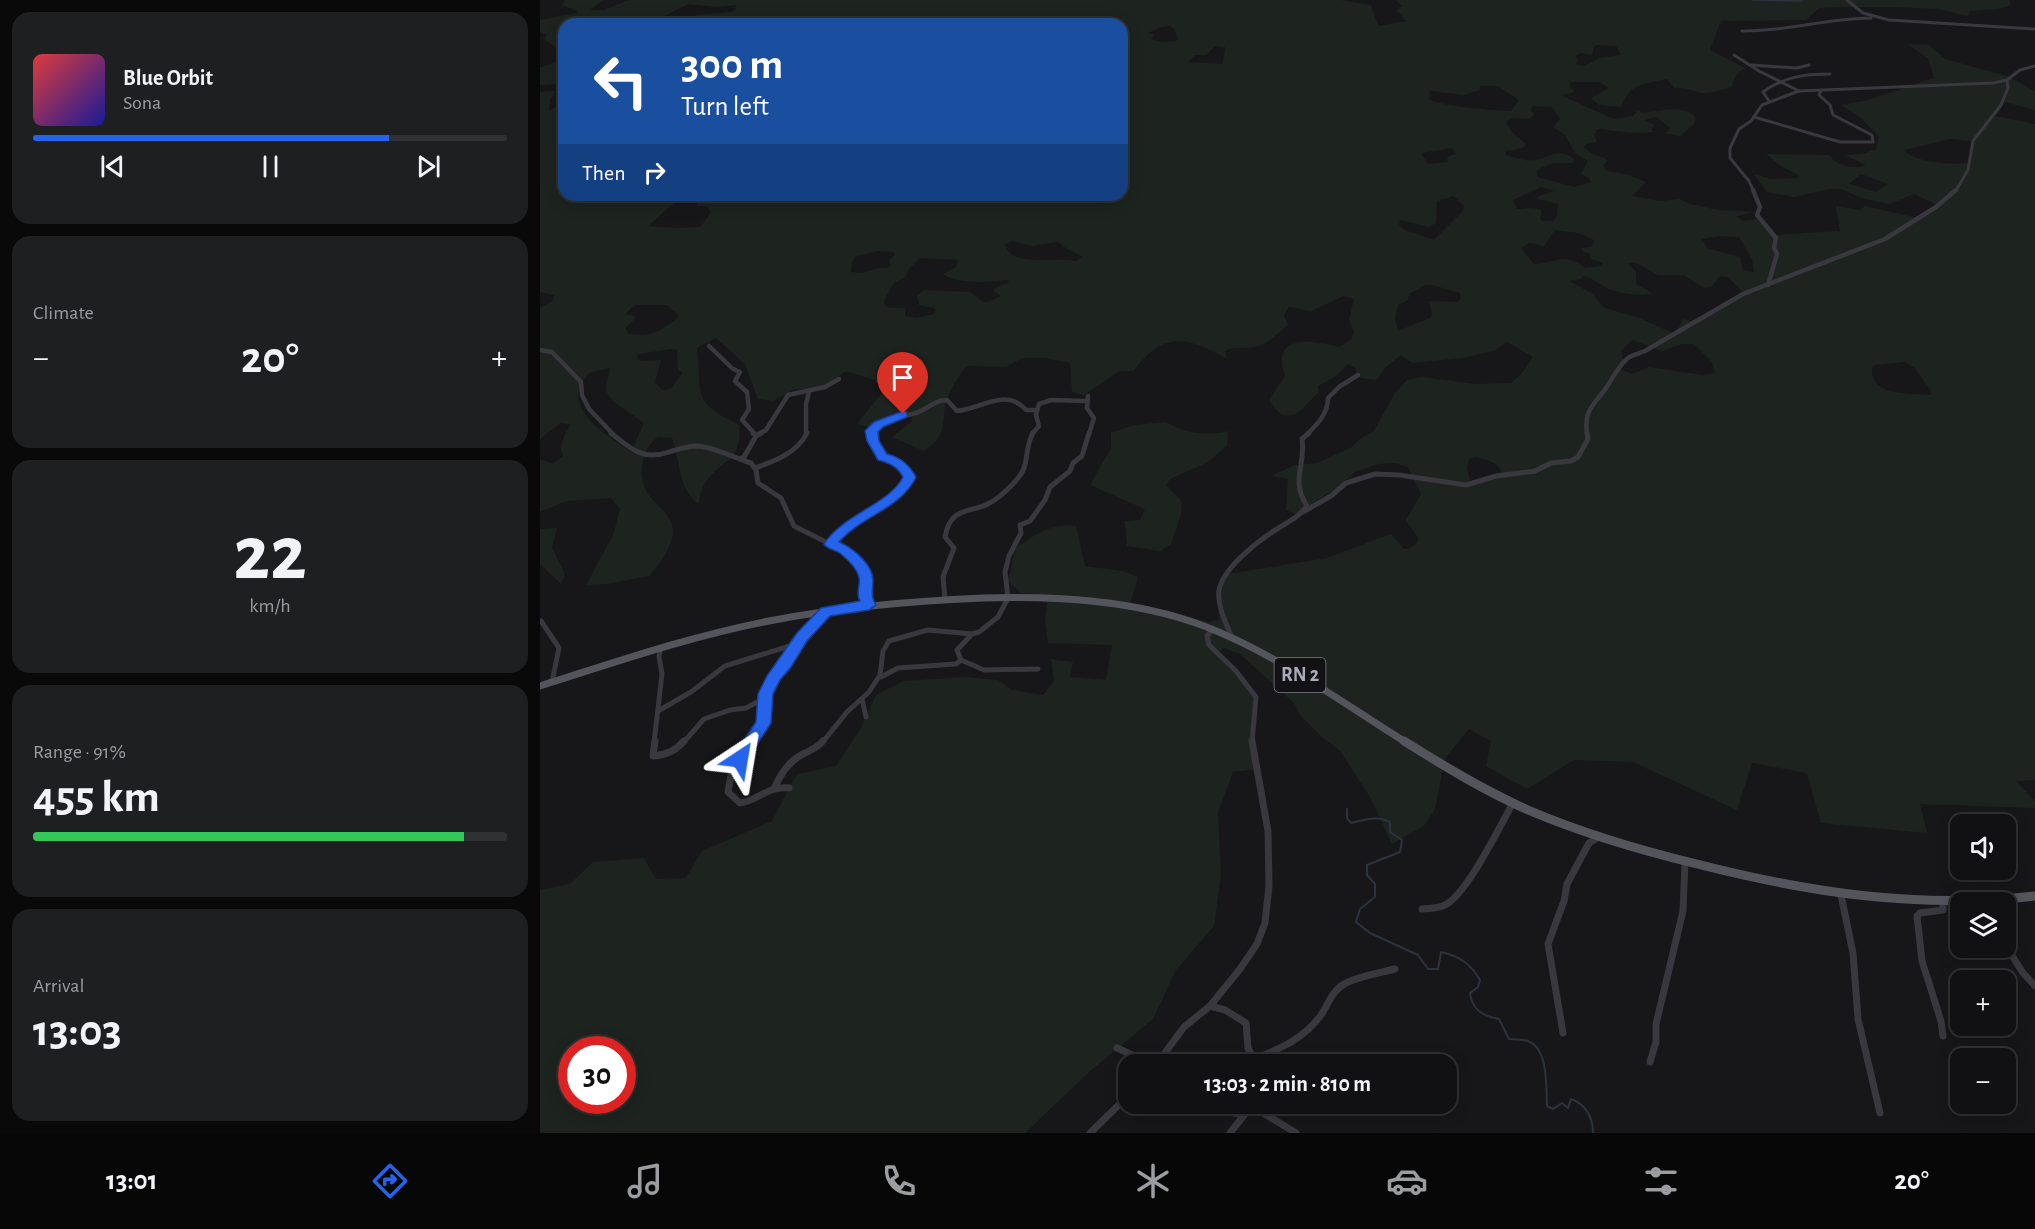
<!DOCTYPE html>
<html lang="en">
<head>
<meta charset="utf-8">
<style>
  :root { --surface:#111113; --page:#1e1f21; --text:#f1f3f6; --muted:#9c9da0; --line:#303133; --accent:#2563eb }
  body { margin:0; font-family:"Alegreya Sans",sans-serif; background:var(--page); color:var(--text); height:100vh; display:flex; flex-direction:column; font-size:22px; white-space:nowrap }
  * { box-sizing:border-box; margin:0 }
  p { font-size:20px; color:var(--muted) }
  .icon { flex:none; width:33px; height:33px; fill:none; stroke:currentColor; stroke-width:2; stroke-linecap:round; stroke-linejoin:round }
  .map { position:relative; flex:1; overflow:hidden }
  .panel { display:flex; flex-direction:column; gap:12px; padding:12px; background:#09090a; width:540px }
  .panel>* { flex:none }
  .banner { position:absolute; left:18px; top:18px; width:570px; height:183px; border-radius:18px; box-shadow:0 3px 15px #0003,0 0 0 2px var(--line); background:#1a4fa0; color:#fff; overflow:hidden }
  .tools { position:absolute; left:1410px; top:814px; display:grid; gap:12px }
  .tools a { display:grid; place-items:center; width:66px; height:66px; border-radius:12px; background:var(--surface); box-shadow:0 3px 15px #0003,0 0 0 2px var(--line); font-size:30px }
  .speed { position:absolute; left:18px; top:1036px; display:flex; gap:12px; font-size:30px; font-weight:700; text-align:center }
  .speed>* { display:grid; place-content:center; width:78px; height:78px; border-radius:50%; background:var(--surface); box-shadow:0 3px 15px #0003,0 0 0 2px var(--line); line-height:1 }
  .speed .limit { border:9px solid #d22; background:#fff; color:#111 }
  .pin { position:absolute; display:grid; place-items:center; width:51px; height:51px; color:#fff; margin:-62px -26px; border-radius:50% 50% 50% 0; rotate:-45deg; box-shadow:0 0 6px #0007 }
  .pin .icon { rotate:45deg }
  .me { position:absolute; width:66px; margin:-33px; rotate:33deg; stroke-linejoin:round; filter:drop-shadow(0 0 4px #0008) }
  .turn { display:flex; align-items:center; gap:21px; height:126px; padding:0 24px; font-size:27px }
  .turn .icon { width:78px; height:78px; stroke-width:2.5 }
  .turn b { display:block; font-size:42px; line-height:51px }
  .then { display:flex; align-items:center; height:57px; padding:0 24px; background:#0003; gap:12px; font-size:22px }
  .big { font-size:45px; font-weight:700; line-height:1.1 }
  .panel .card { flex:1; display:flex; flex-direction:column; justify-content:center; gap:9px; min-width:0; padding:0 21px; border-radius:18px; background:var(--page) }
  .panel .dial { align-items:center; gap:0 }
  .dial b { font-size:78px; line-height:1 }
  .song { display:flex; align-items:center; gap:18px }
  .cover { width:72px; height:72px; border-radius:9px; background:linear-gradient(135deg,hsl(0 70% 55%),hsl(240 70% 35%)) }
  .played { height:6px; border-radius:3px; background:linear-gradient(90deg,var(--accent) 75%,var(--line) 75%) }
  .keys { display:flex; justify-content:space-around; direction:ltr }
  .heat { display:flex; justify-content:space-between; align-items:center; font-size:33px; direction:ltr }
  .charge { height:9px; border-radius:4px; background:linear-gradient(90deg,#34c759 91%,var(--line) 0) }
  .trip { position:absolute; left:578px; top:1054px; width:339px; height:60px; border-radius:18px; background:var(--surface); box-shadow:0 3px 15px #0003,0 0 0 2px var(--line); font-weight:700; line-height:60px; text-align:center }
  .tab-bar { display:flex; height:96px; justify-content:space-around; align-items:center; background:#070708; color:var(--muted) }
  .tab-bar .icon { width:42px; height:42px }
  .tab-bar .active { color:var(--accent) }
  .tab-bar b { font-size:27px; color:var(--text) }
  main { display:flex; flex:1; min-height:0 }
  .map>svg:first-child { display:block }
  .green { fill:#1d241f; fill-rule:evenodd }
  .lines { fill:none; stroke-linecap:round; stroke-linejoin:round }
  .stream-far1 { stroke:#2c333e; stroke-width:1.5 }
  .stream { stroke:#2c333e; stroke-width:2 }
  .minor-far3 { stroke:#38383e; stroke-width:3 }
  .minor-far2 { stroke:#38383e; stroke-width:4.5 }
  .minor-far1 { stroke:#38383e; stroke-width:5 }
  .minor { stroke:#38383e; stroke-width:7 }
  .major-far1 { stroke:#54545d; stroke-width:7 }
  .major { stroke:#54545d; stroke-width:9 }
  .route { fill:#2563eb; stroke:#184099; stroke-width:1.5 }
  .labels { text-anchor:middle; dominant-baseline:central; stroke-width:6; stroke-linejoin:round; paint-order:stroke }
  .shield { fill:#121214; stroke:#7c7d88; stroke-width:1.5 }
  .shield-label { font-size:20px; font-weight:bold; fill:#a9abba }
</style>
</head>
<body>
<main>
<section class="panel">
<div class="card">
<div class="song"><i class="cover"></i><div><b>Blue Orbit</b><p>Sona</p></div></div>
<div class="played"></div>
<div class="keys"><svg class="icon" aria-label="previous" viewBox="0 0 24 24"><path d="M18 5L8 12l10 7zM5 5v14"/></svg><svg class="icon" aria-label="pause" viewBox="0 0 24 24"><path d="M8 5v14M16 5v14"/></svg><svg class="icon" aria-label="next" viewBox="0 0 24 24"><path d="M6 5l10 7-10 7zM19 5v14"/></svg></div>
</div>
<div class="card"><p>Climate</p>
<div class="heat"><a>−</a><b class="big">20°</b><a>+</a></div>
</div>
<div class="card dial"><b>22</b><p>km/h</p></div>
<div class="card"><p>Range · 91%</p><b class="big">455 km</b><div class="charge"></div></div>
<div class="card"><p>Arrival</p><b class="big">13:03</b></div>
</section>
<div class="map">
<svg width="1495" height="1133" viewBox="0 0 1495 1133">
  <rect width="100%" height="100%" fill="#171719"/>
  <g class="green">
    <path d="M25 0H64L50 10H64L89 0H801L831 5 838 26 867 21 856 10 862 6 855 0H1469L1471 5 1458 9 1431 11 1427 16 1398 9 1356 7H1298L1279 8 1266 20 1181 21 1170 50 1205 68 1197 74 1191 87C1181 90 1172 94 1162 93 1152 91 1145 87 1134 88L1127 79C1102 85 1091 82 1081 107L1059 105 1051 98 1069 88 1060 82H1031L1029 85 1034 91 1033 93 1020 95 1074 119 1093 116 1098 110 1102 113C1119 111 1141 104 1156 117L1154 124 1140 136 1125 133 1130 128 1117 117 1104 120 1114 125 1111 130 1114 132 1094 133 1058 129 1054 135 1057 142 1048 143 1043 147 1054 155 1065 158 1067 161 1063 166 1066 171 1086 174 1106 182 1092 196 1119 201 1140 199 1150 204 1178 210 1216 212 1196 216 1202 221 1217 219 1233 235 1300 231 1296 206 1319 210 1325 206 1377 218 1397 205 1374 194 1349 204 1322 198 1301 189H1289L1254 197 1227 192 1214 174 1230 179 1257 178 1260 176 1241 166 1226 154 1289 155C1298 167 1312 169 1326 165L1305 155 1322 154 1336 149 1339 137 1321 118 1301 105 1328 100 1394 78 1388 58 1367 44 1389 45 1405 59 1467 76 1495 91V110L1465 102 1456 116 1495 124V780L1476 781 1495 801V808L1380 804 1387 833 1281 823 1267 773 1212 763 1197 810 1093 762 1034 760 987 789 946 766 951 741 929 729 905 758 895 809 884 826 852 844 830 797 800 751 780 735 761 716 754 703 700 654 684 648 679 651 718 699 713 735 717 769 693 772 678 812 681 875 674 926 636 970 613 1019 548 1073 485 1133H0V890L30 884 53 862 104 858 116 879 146 878 162 851 232 821 257 774 296 766 321 728 336 695 364 681 427 677 458 680 472 690 503 695 514 681 511 659 533 662 530 677 566 680 572 645 508 643 505 621 508 596 481 593 468 581 475 549C494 535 512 522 536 526L545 566 583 571 598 577 590 604 669 622 679 620 678 585 688 574 787 558 851 534 864 549H869L877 543 878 538 866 520 881 494 868 467 855 463 838 464 815 472 797 488 755 514 746 510 748 479 731 476 755 465 778 463 812 447 821 438 834 431 855 393 867 380 881 377 936 384 971 383 982 373 993 357 967 342 953 351 922 358 872 363 861 355 845 368 837 380 820 378 815 368 808 364 796 376 778 386 779 392C760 410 748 431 729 400L745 376C730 333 773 340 799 347L811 340 814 332 809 320 814 299 804 296 771 311 749 307 744 315 748 325C738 333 727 345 714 347 704 349 694 346 685 351L687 359C648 337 623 330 594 371H579L544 395 532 392 530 363 505 358H482L466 367 426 366C420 375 413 384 409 394 398 418 413 432 384 451L352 437 371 422 374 411 356 415 329 427 317 424 345 389 332 379 306 371 280 388 253 390 233 401 218 399 205 364 176 338 157 348C162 396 151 401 199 425 203 464 180 458 164 485 161 490 160 498 158 504 136 484 142 465 132 438L118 437C108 444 104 453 102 465 97 502 132 506 133 531 133 546 119 565 109 576L67 584 46 585 73 535 80 509 71 498 26 501 0 512V459L13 464 23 456C18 443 25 435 31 424L20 423 0 439V308L13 301 14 295 0 292V92L15 91 10 100 9 111 24 102V195H582V24H139L156 15 191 12 195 10 196 5 177 7 148 4 109 24H66L51 21 48 24H24V57L20 50 4 39 7 35 0 32V20L37 13V11L22 5ZM630 26 635 30 638 39 636 41 620 42 611 39 614 35 608 33 621 27ZM1058 45 1076 46 1081 55 1059 58 1045 66 1036 65 1037 60 1035 56 1040 53 1052 55 1054 46ZM675 46 685 47 683 64 648 62 655 55H666ZM941 86H958L979 100 971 111C957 111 897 106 889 99L890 91 924 95 939 90ZM993 106 1012 107 1020 119 1013 127 1025 135 1035 153 1048 161 1041 174 1049 178 1051 182 1034 187 997 177V170L1012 163H1033L1034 159C1017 147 1011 157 996 160 987 162 974 158 966 155V151L983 148 986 144 971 131 966 122 970 118 989 119 994 115 991 110ZM1410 139 1430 141 1433 150 1429 163C1413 165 1374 163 1364 150ZM912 148 916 154 907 157 908 162 888 164 881 153ZM1321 174 1348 184 1336 192 1309 184ZM1001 187 1014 191 997 197 998 199 1018 204 1017 216 1013 221H1002L1000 218 1002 210 992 208 977 209 973 200ZM147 195 158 196 157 206H167L170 211 169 216 160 227 137 228 108 226C119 217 135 200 147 195ZM914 196 924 206 923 211 894 240 865 230 859 225 860 220 889 227 896 223 897 201ZM1015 230 1039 233 1054 240 1052 247 1041 248 1043 252 1049 253 1052 259 1063 263 1062 266 1045 268C1023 251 1018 263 994 264L981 248 989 243 1004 246ZM1179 236 1199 237 1212 259 1214 272 1203 271 1200 257 1167 248 1162 239ZM473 241 491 246 518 242 527 249 543 257 536 261C519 256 470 269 465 244ZM338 251 354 252 355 255 349 260 351 266 348 268H338L322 273 311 272 312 262 316 256ZM380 258 418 260 416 267 403 274C418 285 450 282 467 280L470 282 455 288 453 291 461 296 448 302H443L430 292 384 290 377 296 379 305 394 308 396 310 394 314 376 318 365 316V309C359 306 352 310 345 306L344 301 353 284 366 276 368 270ZM1094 262 1118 275H1143L1164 288 1171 287 1180 276 1188 277 1204 293 1155 322 1143 319 1137 331 1133 333 1097 317 1064 308 1053 294 1029 281 1041 279 1043 276C1051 277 1053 280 1060 284 1072 293 1098 297 1112 293L1096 284V272L1088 264ZM886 285H892L920 293 921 299 917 302 889 301 892 315 890 318 858 331 855 318 858 305 868 300 869 294ZM95 305H127L139 315 138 318C120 331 113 337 89 334L85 328 95 319 94 316 85 314ZM1092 340 1122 351 1142 344H1154L1172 362 1175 373 1163 375 1109 367 1092 374 1080 369 1084 362 1081 351ZM132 349 137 350 138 370 143 372 131 389 122 390 115 382 121 360 102 361 97 358 98 354ZM1365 362 1375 368 1391 391V395C1370 393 1329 397 1332 367L1335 365ZM70 368C70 375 66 381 66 387 64 400 95 415 104 423L91 452C73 439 32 416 39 389 40 384 45 378 49 373ZM935 457C948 460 960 462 963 476L930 481 927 467 929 459ZM32 1050H82V1101H32Z"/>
    <path d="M24 59V84L0 85V68Z"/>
    <path d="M626 422C643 433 669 437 688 431L687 446 666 463 630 479 626 485 642 502 641 514 631 544 620 551 587 546 585 521 600 520 605 509 550 485 571 448V433L594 425Z"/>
    <path d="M17 528 12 548 25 574 21 584 0 564V529Z"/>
  </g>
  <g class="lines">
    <path class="stream-far1" d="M1212 0 1263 1"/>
    <path class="stream" d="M807 809V818L811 823C825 820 836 815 850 822V832L862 840 860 852 827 865V875L835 884V897L820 909 816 922 830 933 878 955 888 969H898L901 952C919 956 931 964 940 980L938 987 930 993C932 1010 943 1016 959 1019L969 1039C975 1040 982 1039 988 1041 1009 1049 1006 1088 1007 1106L1013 1109 1022 1103 1028 1108 1031 1099C1046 1104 1053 1118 1053 1133"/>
    <g class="minor-far3">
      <path d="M1307 0 1323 13 1349 20 1495 29"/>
      <path d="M1202 31C1246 32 1287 18 1331 18"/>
      <path d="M1194 55 1219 71 1259 91"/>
      <path d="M1211 65 1257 68 1269 65"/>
      <path d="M1229 101 1223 92C1243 77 1265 74 1290 74"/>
      <path d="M1214 117 1300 142H1333L1332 135 1293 115 1290 105 1279 95 1281 91"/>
      <path d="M1214 192 1209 181 1190 158V148L1199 129 1211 121 1222 105 1259 91 1453 83 1467 80"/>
      <path d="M1415 192 1428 170 1433 141 1461 105 1468 88 1467 80 1480 70 1495 66"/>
    </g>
    <g class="minor-far2">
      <path d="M1213 190 1220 207 1217 215 1236 238 1234 248 1237 254 1228 285"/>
      <path d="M169 346 193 369 200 372 195 381 207 392 209 409 202 420 215 434"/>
      <path d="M0 350 12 352 41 382 42 395 49 409 73 434"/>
      <path d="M548 396 547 408 554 418 549 434"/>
      <path d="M219 434 226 430 248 395 285 387 299 379"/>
      <path d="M266 434V404L269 392"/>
      <path d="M332 434 331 431C345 419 359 418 376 413 388 409 394 400 407 400L417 411C441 409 466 387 486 410H497"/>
      <path d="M492 434 499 426 496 415 499 404 511 400 546 401"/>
      <path d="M767 434C778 424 788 413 788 398L799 387 818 375"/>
      <path d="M1047 434C1043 408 1056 404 1068 385 1074 376 1079 365 1088 358 1092 355 1100 353 1105 351L1203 294 1345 239 1396 207 1416 190"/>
    </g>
    <g class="minor-far1">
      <path d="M71 433C91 449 103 461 129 452 139 449 147 446 157 446 174 447 195 458 211 463L216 470 218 483 241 498 254 526 302 550 317 562 325 575V595L329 605"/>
      <path d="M216 436 221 433"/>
      <path d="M200 459 204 457 216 436 213 433"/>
      <path d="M215 468C235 461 257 453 267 433"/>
      <path d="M763 512 791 496 806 483 835 474 859 475 926 485 956 476 995 471 1011 463 1031 461 1038 457 1048 439 1047 433"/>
      <path d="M290 544C305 518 350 510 369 477L355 460 342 457 331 433"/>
      <path d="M405 599 403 577 414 548 405 537C411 501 437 517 460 496 467 490 481 477 484 468 488 456 486 445 493 433"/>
      <path d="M1 621 19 648 12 682"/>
      <path d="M673 629 667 636 669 645 695 670 716 697 712 743"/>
      <path d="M691 635C685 622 677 604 679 590 683 568 719 540 737 529 748 522 759 517 767 506 750 480 766 466 762 439L769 433"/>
      <path d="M421 660 444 670 498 669"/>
      <path d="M341 677 358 668 416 664 421 660 417 650 432 634"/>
      <path d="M322 699 326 717"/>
      <path d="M118 711 151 692 185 666 256 644"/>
      <path d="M114 743 122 674 119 656 121 648"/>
      <path d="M143 743 164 719 190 710 206 708 221 700 254 647 286 611"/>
      <path d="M211 743 224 723 226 694"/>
      <path d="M282 743 307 712 329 692 340 675 343 651 349 641 388 630 432 634 439 632 458 617 468 598 465 572 469 556 481 533 480 525 490 521 505 500 510 487 530 471 533 463 542 456 549 433"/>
    </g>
    <g class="minor">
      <path d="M115 741 113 756C126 755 136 751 144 741"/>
      <path d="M212 741 191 776 188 792 200 803C220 800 226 786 249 788"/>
      <path d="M235 787C241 773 249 761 263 754 271 750 277 748 283 741"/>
      <path d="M1301 895 1313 953 1318 1019 1340 1113"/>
      <path d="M1403 903V910L1380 913 1377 916 1382 961 1401 1021 1403 1036"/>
      <path d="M882 909C890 908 898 909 905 905 927 894 960 826 973 803"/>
      <path d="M1466 946 1483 973 1495 986"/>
      <path d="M670 1006 685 1010 706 1023 708 1048 717 1065"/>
      <path d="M1023 1033 1008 944 1024 901 1027 884 1049 843 1059 837"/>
      <path d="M577 1048 614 1065"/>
      <path d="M713 1060C739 1049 764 1039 781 1015 789 1003 792 990 806 983 820 976 840 973 855 969"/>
      <path d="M1110 1062 1116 1042V1024L1143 911 1145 862"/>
      <path d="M616 1065 644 1027 670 1006 700 969 717 944 725 923 729 886 728 831 712 741"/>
      <path d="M673 1104 680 1110 704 1115"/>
      <path d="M712 1106 756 1133"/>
      <path d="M550 1133 588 1096"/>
      <path d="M690 1133 713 1104"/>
    </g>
    <path class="major-far1" d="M0 686C76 662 151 636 229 621 300 607 371 601 443 598 517 596 595 600 664 626 737 654 801 702 867 743"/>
    <path class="major" d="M864 741C904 766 945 791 988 810 1042 833 1099 850 1157 864 1271 893 1378 909 1495 896"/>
  </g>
  <path class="route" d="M363 411 367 412V417L343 427 338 432 339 441 347 454C360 457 369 464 376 477 361 509 321 516 299 542 313 548 334 565 333 582 333 592 330 595 336 605L329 610 290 616 267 641 251 667 240 680 233 694 231 723 205 763 200 765 194 763 192 759 194 755 216 722 218 694 227 676 257 633 281 608 320 601C315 593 321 586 319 577 317 569 307 559 301 554 295 549 288 550 284 544 303 514 350 504 363 477 357 466 349 463 338 460L327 441 325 431 334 422Z"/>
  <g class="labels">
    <rect class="shield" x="734.5" y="658" width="51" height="34" rx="4.5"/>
    <g class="shield-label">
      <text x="760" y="675">RN 2</text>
    </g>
  </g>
</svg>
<div class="tools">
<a><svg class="icon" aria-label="sound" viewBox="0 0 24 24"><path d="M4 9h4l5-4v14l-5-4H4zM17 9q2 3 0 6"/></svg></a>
<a><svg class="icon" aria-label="layers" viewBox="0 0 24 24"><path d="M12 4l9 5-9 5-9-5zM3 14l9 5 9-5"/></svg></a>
<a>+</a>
<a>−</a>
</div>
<div class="speed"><div class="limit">30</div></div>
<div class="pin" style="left:363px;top:414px;background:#d93025"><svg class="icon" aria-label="arrive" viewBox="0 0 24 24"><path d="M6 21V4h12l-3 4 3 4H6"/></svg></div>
<svg class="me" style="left:200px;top:759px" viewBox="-20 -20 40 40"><path d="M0-17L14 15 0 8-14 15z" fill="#2563eb" stroke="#fff" stroke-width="4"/></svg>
<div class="trip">13:03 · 2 min · 810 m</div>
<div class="banner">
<div class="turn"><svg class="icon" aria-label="left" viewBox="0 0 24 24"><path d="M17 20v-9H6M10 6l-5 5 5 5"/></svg><div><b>300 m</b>Turn left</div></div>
<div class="then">Then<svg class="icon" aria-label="right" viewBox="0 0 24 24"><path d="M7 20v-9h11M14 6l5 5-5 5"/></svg></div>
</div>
</div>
</main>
<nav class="tab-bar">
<b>13:01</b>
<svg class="icon active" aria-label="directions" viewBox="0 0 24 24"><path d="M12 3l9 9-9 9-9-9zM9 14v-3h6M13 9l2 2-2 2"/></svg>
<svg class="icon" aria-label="music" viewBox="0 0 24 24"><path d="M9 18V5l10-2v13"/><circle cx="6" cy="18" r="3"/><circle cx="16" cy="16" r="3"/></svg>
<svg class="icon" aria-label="phone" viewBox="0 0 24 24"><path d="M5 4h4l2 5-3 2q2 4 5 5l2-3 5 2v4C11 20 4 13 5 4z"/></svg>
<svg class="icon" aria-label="climate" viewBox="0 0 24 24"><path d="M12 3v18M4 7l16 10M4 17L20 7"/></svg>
<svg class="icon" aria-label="car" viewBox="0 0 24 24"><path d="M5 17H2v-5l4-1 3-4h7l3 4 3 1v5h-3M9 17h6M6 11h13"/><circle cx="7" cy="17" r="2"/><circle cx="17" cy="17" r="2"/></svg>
<svg class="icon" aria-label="filters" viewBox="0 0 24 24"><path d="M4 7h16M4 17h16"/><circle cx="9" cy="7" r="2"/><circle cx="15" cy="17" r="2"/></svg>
<b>20°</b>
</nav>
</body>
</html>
